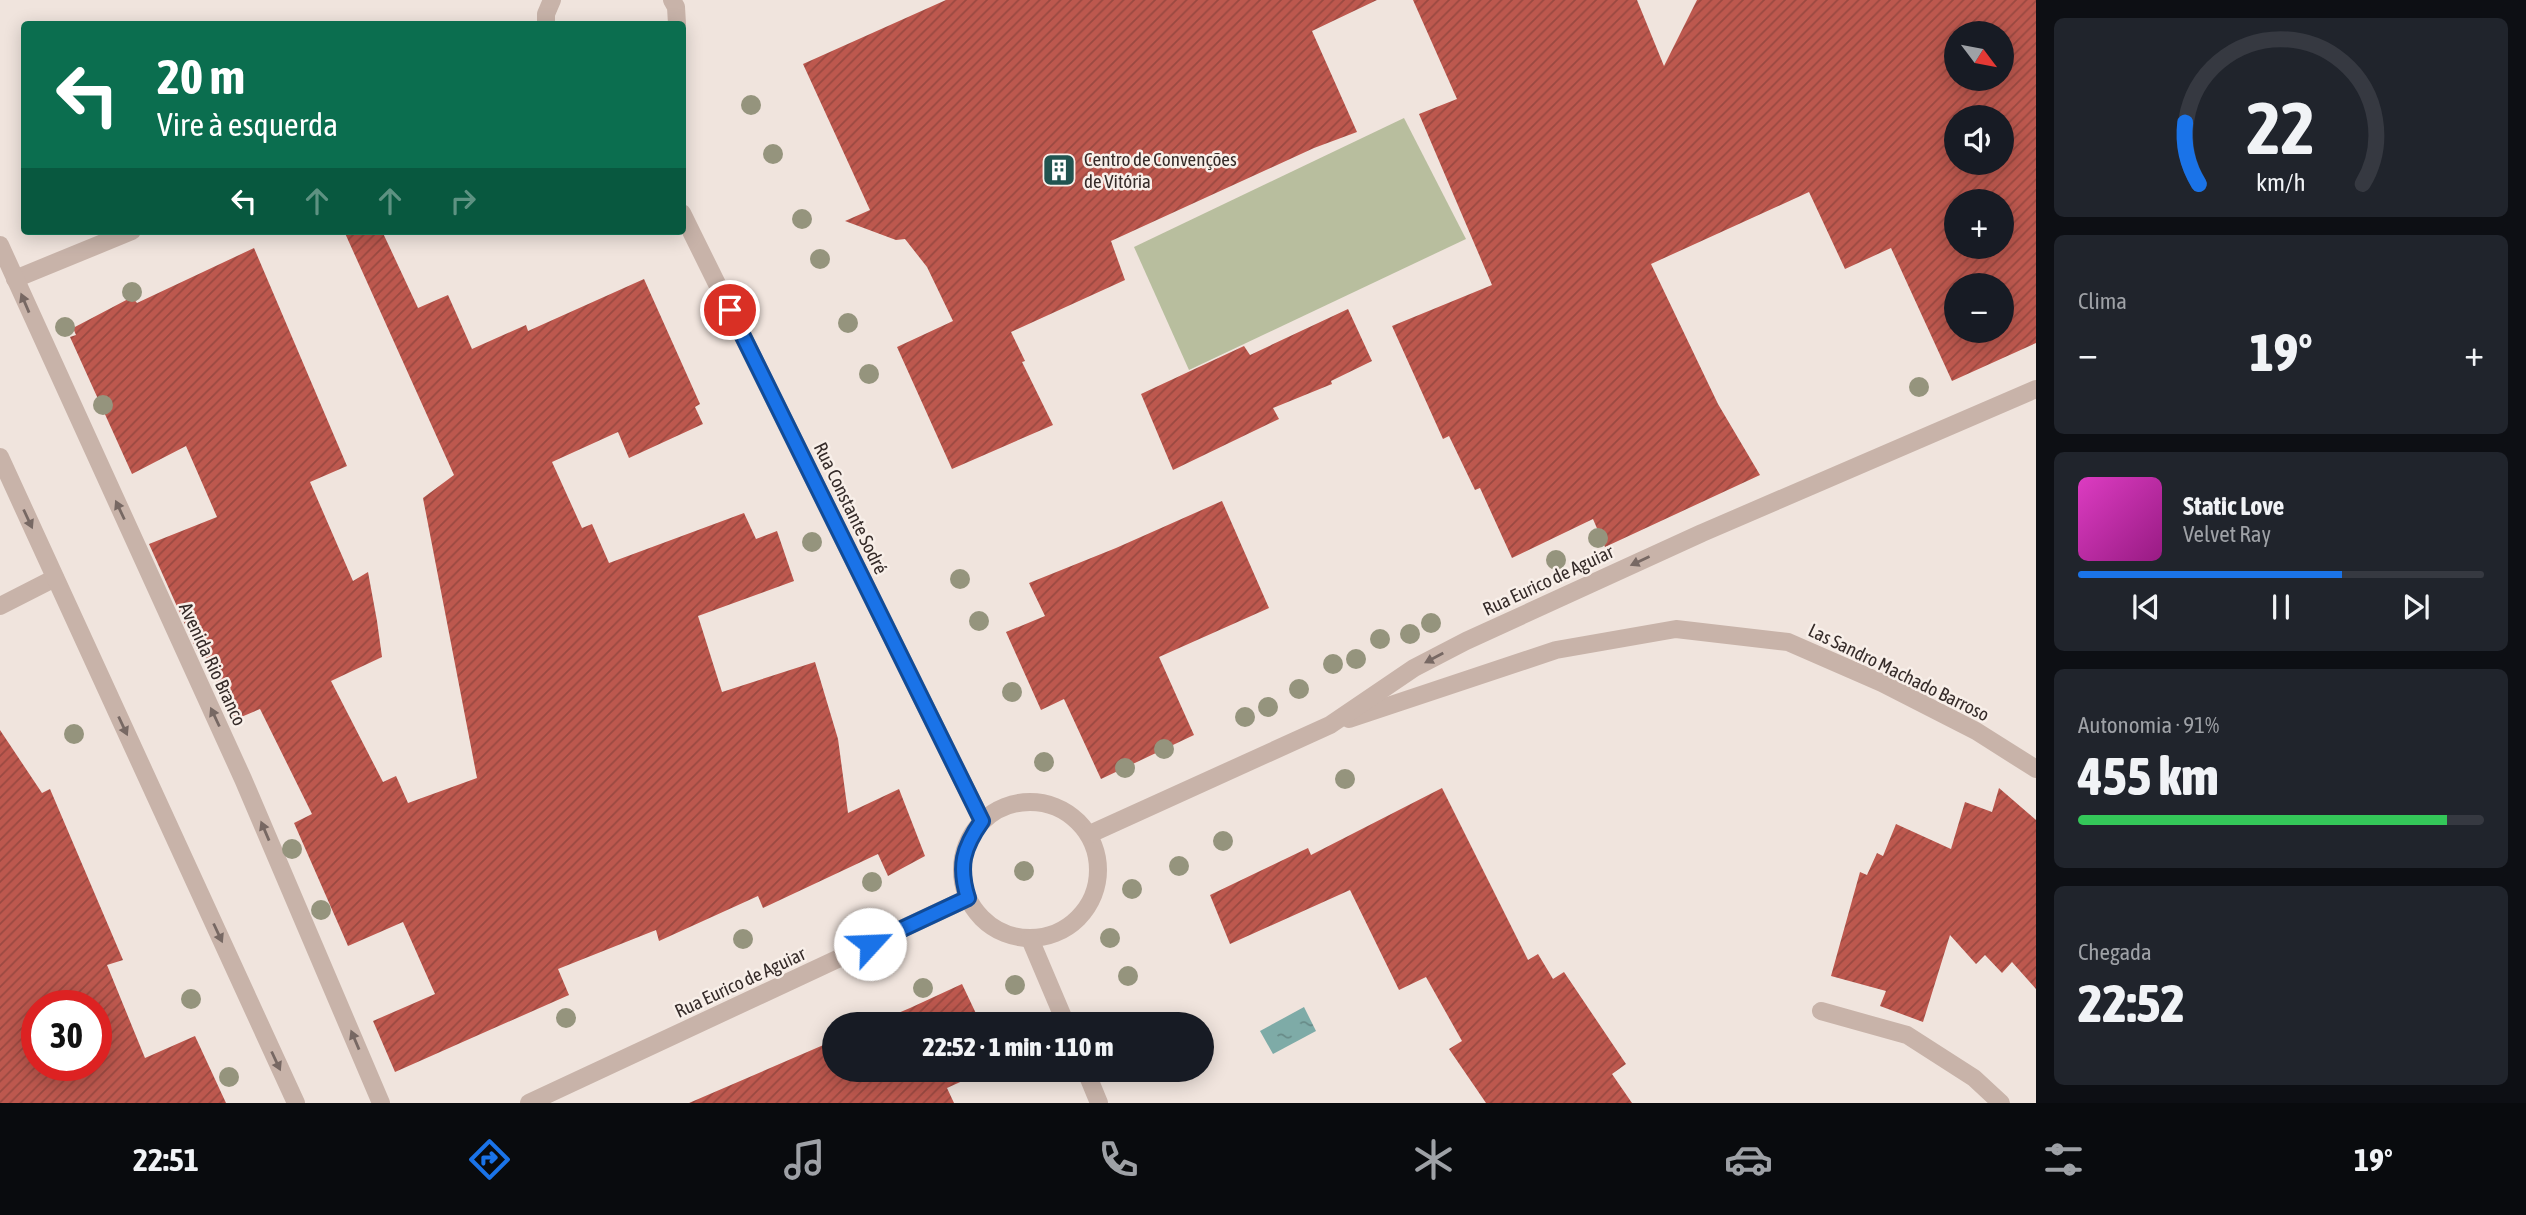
<!DOCTYPE html>
<html lang="pt">
<head>
<meta charset="utf-8">
<style>
  :root { --surface:#171b24; --page:#20242c; --text:#f1f3f6; --muted:#9ea1a6; --line:#363941; --accent:#1a73e8 }
  body { margin:0; font-family:"Asap Condensed",sans-serif; background:var(--page); color:var(--text); height:100vh; display:flex; flex-direction:column; font-size:26px; white-space:nowrap }
  * { box-sizing:border-box; margin:0 }
  p { font-size:23px; color:var(--muted) }
  .icon { flex:none; width:38px; height:38px; fill:none; stroke:currentColor; stroke-width:2; stroke-linecap:round; stroke-linejoin:round }
  .map { position:relative; flex:1; overflow:hidden }
  .sheet { display:flex; flex-direction:column; gap:18px; padding:18px; background:#0d0f14; width:490px }
  .sheet>* { flex:none }
  .top-card { position:absolute; left:21px; top:21px; width:665px; height:214px; border-radius:7px; box-shadow:0 4px 18px #0003; background:#0b6e4f; color:#fff; overflow:hidden }
  .needle { width:46px; rotate:122deg }
  .controls { position:absolute; left:1944px; top:21px; display:grid; gap:14px }
  .controls a { display:grid; place-items:center; width:70px; height:70px; border-radius:50%; background:var(--surface); box-shadow:0 4px 18px #0003; font-size:35px }
  .speed { position:absolute; left:21px; top:990px; display:flex; gap:14px; font-size:35px; font-weight:700; text-align:center }
  .speed>* { display:grid; place-content:center; width:91px; height:91px; border-radius:50%; background:var(--surface); box-shadow:0 4px 18px #0003; line-height:1 }
  .speed .limit { border:10px solid #d22; background:#fff; color:#111 }
  .pin { position:absolute; display:grid; place-items:center; width:60px; height:60px; color:#fff; margin:-30px; border:4px solid #fff; border-radius:50%; box-shadow:0 2px 7px #0007 }
  .me { position:absolute; width:77px; margin:-38px; rotate:65deg; stroke-linejoin:round; filter:drop-shadow(0 0 5px #0008) }
  .turn { display:flex; align-items:center; gap:24px; height:147px; padding:0 21px; font-size:32px }
  .turn .icon { width:91px; height:91px; stroke-width:2.5 }
  .turn b { display:block; font-size:49px; line-height:60px }
  .lanes { display:flex; align-items:center; height:66px; padding:0 21px; background:#0003; justify-content:center; gap:35px; direction:ltr }
  .lanes .off { opacity:.35 }
  .big { font-size:52px; font-weight:800; line-height:1.1 }
  .sheet .card { flex:1; display:flex; flex-direction:column; justify-content:center; gap:10px; min-width:0; padding:0 24px; border-radius:10px; background:var(--page) }
  .sheet .dial { align-items:center; gap:0 }
  .dial svg { height:182px; overflow:visible; fill:none; stroke:var(--line); stroke-width:7; stroke-linecap:round; text-anchor:middle }
  .dial text { fill:var(--text); stroke:none }
  .song { display:flex; align-items:center; gap:21px }
  .cover { width:84px; height:84px; border-radius:10px; background:linear-gradient(135deg,hsl(310 70% 55%),hsl(310 70% 35%)) }
  .played { height:7px; border-radius:4px; background:linear-gradient(90deg,var(--accent) 65%,var(--line) 65%) }
  .keys { display:flex; justify-content:space-around; direction:ltr }
  .heat { display:flex; justify-content:space-between; align-items:center; font-size:38px; direction:ltr }
  .charge { height:10px; border-radius:5px; background:linear-gradient(90deg,#34c759 91%,var(--line) 0) }
  .trip { position:absolute; left:822px; top:1012px; width:392px; height:70px; border-radius:35px; background:var(--surface); box-shadow:0 4px 18px #0003; font-weight:800; line-height:70px; text-align:center }
  .menu { display:flex; height:112px; justify-content:space-around; align-items:center; background:#090b0e; color:var(--muted) }
  .menu .icon { width:49px; height:49px }
  .menu .selected { color:var(--accent) }
  .menu b { font-size:32px; color:var(--text) }
  main { display:flex; flex:1; min-height:0 }
  .map>svg:first-child { display:block }
  .grass { fill:#b8be9e }
  .water { fill:url(#water-ripples) }
  .building { fill:url(#building-hatch); fill-rule:evenodd }
  .lines { fill:none; stroke-linecap:round; stroke-linejoin:round }
  .service { stroke:#c8b3a9; stroke-width:18 }
  .minor { stroke:#c8b3a9; stroke-width:18 }
  .tertiary { stroke:#c8b3a9; stroke-width:18 }
  .tree { fill:#95947d }
  .oneway { fill:#776863 }
  .route-casing { stroke:#114b97; stroke-width:18 }
  .route { stroke:#1a73e8; stroke-width:12 }
  .labels { text-anchor:middle; dominant-baseline:central; stroke-width:5; stroke-linejoin:round; paint-order:stroke }
  .poi-label { font-size:19px; fill:#352b29; stroke:#f8efe9; text-anchor:start }
  .street-label { font-size:19px; fill:#352b29; stroke:#f8efe9 }
</style>
</head>
<body>
<main>
<div class="map">
<svg width="2036" height="1103" viewBox="0 0 2036 1103">
  <defs>
    <pattern id="water-ripples" width="26" height="14" patternUnits="userSpaceOnUse" patternTransform="scale(1.75)"><rect width="26" height="14" fill="#7eaba7"/><path d="M2 4q2-2 4 0t4 0M15 11q2-2 4 0t4 0" fill="none" stroke="#688b88"/></pattern>
    <pattern id="building-hatch" width="6" height="6" patternUnits="userSpaceOnUse" patternTransform="scale(1.75)"><rect width="6" height="6" fill="#bd584e"/><path d="M-1 1l2-2M0 6l6-6M5 7l2-2" fill="none" stroke="#9a4941"/></pattern>
  </defs>
  <rect width="100%" height="100%" fill="#f0e4dd"/>
  <path class="grass" d="M1404 118 1466 239 1189 370 1134 247Z"/>
  <path class="water" d="M1304 1007 1316 1031 1273 1054 1260 1031Z"/>
  <g class="building">
    <path d="M946 0H1377L1312 31 1357 132 1314 148 1111 241 1125 280 1011 332 1025 361 1022 362 1053 425 952 469 897 347 953 321 927 267 905 239 896 240 845 221 870 210 803 64Z"/>
    <path d="M1413 0H1637L1664 66 1697 0H2036V343L1952 381 1891 248 1845 269 1809 192 1651 264 1718 404 1760 475 1605 547 1593 519 1512 558 1480 488 1475 490 1449 436 1443 439 1392 326 1492 285 1419 114 1457 99ZM1956 33H2002V79H1956ZM1956 117H2002V163H1956ZM1956 201H2002V247H1956ZM1956 285H2002V331H1956Z"/>
    <path d="M344 231H382L418 308 448 295 472 349 526 325 528 331 644 279 700 404 695 407 703 424 629 458 618 432 552 462 582 528 592 524 609 563 744 513 756 539 777 531 794 581 698 616 722 692 815 662 838 739 848 813 899 789 925 856 888 876 878 854 763 908 758 896 659 941 656 930 558 969 569 995 395 1072 373 1021 435 994 403 922 348 946 294 823 312 814 260 709 234 720 202 649 197 651 149 544 217 517 186 446 132 474 70 337 76 335 73 328 132 297 137 303 254 248 347 466 310 482 353 581 368 572 377 621 382 657 331 681 383 782 396 776 408 803 477 778 423 498 454 475Z"/>
    <path d="M1348 309 1372 361 1331 381 1332 384 1273 408 1279 419 1173 470 1141 394 1244 346 1250 355Z"/>
    <path d="M1222 501 1269 608 1159 657 1194 735 1101 779 1064 699 1041 710 1006 632 1045 616 1029 583 1116 548Z"/>
    <path d="M0 730 42 793 50 789 123 960 107 965 145 1058 195 1036 226 1103H0ZM37 1006H96V1066H37Z"/>
    <path d="M1442 788 1528 960 1538 954 1553 979 1564 972 1626 1064 1612 1074 1632 1103H1486L1449 1049 1462 1041 1426 977 1399 990 1350 890 1230 944 1210 895 1308 848 1311 855Z"/>
    <path d="M1999 788 2036 820V989L2012 962 2002 973 1985 955 1976 964 1950 935 1923 1022 1880 1006 1886 991 1831 976 1860 872 1867 875 1877 853 1883 856 1896 824 1951 849 1965 802 1992 812Z"/>
    <path d="M962 984 981 1024H872L910 1008Z"/>
    <path d="M835 1040V1069H989L947 1088 954 1103H689Z"/>
  </g>
  <g class="lines">
    <path class="service" d="M0 606 55 578"/>
    <g class="minor">
      <path d="M672 0 676 7 677 24"/>
      <path d="M546 24V14L552 0"/>
      <path d="M682 213 982 821"/>
      <path d="M15 279 132 231"/>
      <path d="M1349 719 1556 650 1676 629 1788 642 1882 683 1976 731 2036 769"/>
      <circle cx="1030" cy="870" r="68"/>
      <path d="M1090 834 1330 725 1414 668 1466 641 1702 533 2036 389"/>
      <path d="M1030 939 1066 1024"/>
      <path d="M1821 1011 1907 1035 1974 1078 2001 1103"/>
      <path d="M1085 1069 1099 1103"/>
      <path d="M529 1103 968 898"/>
    </g>
    <g class="tertiary">
      <path d="M0 245 243 779 381 1103"/>
      <path d="M0 457 296 1103"/>
    </g>
  </g>
  <g class="tree">
    <circle cx="751" cy="105" r="10"/>
    <circle cx="773" cy="154" r="10"/>
    <circle cx="802" cy="219" r="10"/>
    <circle cx="820" cy="259" r="10"/>
    <circle cx="132" cy="292" r="10"/>
    <circle cx="848" cy="323" r="10"/>
    <circle cx="65" cy="327" r="10"/>
    <circle cx="869" cy="374" r="10"/>
    <circle cx="1919" cy="387" r="10"/>
    <circle cx="103" cy="405" r="10"/>
    <circle cx="1598" cy="538" r="10"/>
    <circle cx="812" cy="542" r="10"/>
    <circle cx="1556" cy="560" r="10"/>
    <circle cx="960" cy="579" r="10"/>
    <circle cx="979" cy="621" r="10"/>
    <circle cx="1431" cy="623" r="10"/>
    <circle cx="1410" cy="634" r="10"/>
    <circle cx="1380" cy="639" r="10"/>
    <circle cx="1356" cy="659" r="10"/>
    <circle cx="1333" cy="664" r="10"/>
    <circle cx="1299" cy="689" r="10"/>
    <circle cx="1012" cy="692" r="10"/>
    <circle cx="1268" cy="707" r="10"/>
    <circle cx="1245" cy="717" r="10"/>
    <circle cx="74" cy="734" r="10"/>
    <circle cx="1164" cy="749" r="10"/>
    <circle cx="1044" cy="762" r="10"/>
    <circle cx="1125" cy="768" r="10"/>
    <circle cx="1345" cy="779" r="10"/>
    <circle cx="1223" cy="841" r="10"/>
    <circle cx="292" cy="849" r="10"/>
    <circle cx="1179" cy="866" r="10"/>
    <circle cx="1024" cy="871" r="10"/>
    <circle cx="872" cy="882" r="10"/>
    <circle cx="1132" cy="889" r="10"/>
    <circle cx="321" cy="910" r="10"/>
    <circle cx="1110" cy="938" r="10"/>
    <circle cx="743" cy="939" r="10"/>
    <circle cx="1128" cy="976" r="10"/>
    <circle cx="1015" cy="985" r="10"/>
    <circle cx="923" cy="988" r="10"/>
    <circle cx="191" cy="999" r="10"/>
    <circle cx="566" cy="1018" r="10"/>
    <circle cx="229" cy="1077" r="10"/>
  </g>
  <defs><path id="oneway-solid" d="M-6-.8H1V-3.2L6.5 0L1 3.2V.8H-6Z" transform="scale(1.75)"/></defs>
  <g class="oneway">
    <use href="#oneway-solid" transform="translate(25 303) rotate(-113)"/>
    <use href="#oneway-solid" transform="translate(120 510) rotate(-115)"/>
    <use href="#oneway-solid" transform="translate(28 519) rotate(65)"/>
    <use href="#oneway-solid" transform="translate(1640 561) rotate(155)"/>
    <use href="#oneway-solid" transform="translate(1434 658) rotate(152)"/>
    <use href="#oneway-solid" transform="translate(215 717) rotate(-115)"/>
    <use href="#oneway-solid" transform="translate(123 726) rotate(65)"/>
    <use href="#oneway-solid" transform="translate(265 831) rotate(-113)"/>
    <use href="#oneway-solid" transform="translate(218 933) rotate(65)"/>
    <use href="#oneway-solid" transform="translate(355 1040) rotate(-113)"/>
    <use href="#oneway-solid" transform="translate(276 1061) rotate(65)"/>
  </g>
  <g class="lines">
    <defs>
      <path id="route" d="M730 310 982 821C963 848 958 866 968 898L870 944"/>
    </defs>
    <use href="#route" class="route-casing"/>
    <use href="#route" class="route"/>
  </g>
  <defs>
    <symbol id="building-square" viewBox="-11 -11 22 22"><rect x="-9" y="-9" width="18" height="18" rx="4" fill="#215450" stroke="#f8efe9"/><path d="M-4-6H4V6H1V3H-1V6H-4ZM-2.5-4.3h1.7v1.8h-1.7ZM.8-4.3h1.7v1.8H.8ZM-2.5-1h1.7V.8h-1.7ZM.8-1h1.7V.8H.8Z" fill="#fff"/></symbol>
  </defs>
  <g fill-rule="evenodd">
    <use href="#building-square" x="1040" y="151" width="38" height="38"/>
  </g>
  <g class="labels">
    <g class="poi-label">
      <text x="1084" y="159">Centro de Convenções<tspan x="1084" dy="22">de Vitória</tspan></text>
    </g>
    <g class="street-label">
      <text transform="translate(851 508) rotate(64)">Rua Constante Sodré</text>
      <text transform="translate(1548 580) rotate(-25)">Rua Eurico de Aguiar</text>
      <text transform="translate(213 664) rotate(65)">Avenida Rio Branco</text>
      <text transform="translate(1899 672) rotate(26)">Las Sandro Machado Barroso</text>
      <text transform="translate(740 982) rotate(-25)">Rua Eurico de Aguiar</text>
    </g>
  </g>
</svg>
<div class="controls">
<a><svg class="needle" viewBox="-14 -14 28 28"><path d="M0-13l5 13h-10z" fill="#e53935"/><path d="M0 13l5-13h-10z" fill="#9ea1a6"/></svg></a>
<a><svg class="icon" aria-label="sound" viewBox="0 0 24 24"><path d="M4 9h4l5-4v14l-5-4H4zM17 9q2 3 0 6"/></svg></a>
<a>+</a>
<a>−</a>
</div>
<div class="speed"><div class="limit">30</div></div>
<div class="pin" style="left:730px;top:310px;background:#d93025"><svg class="icon" aria-label="arrive" viewBox="0 0 24 24"><path d="M6 21V4h12l-3 4 3 4H6"/></svg></div>
<svg class="me" style="left:870px;top:944px" viewBox="-20 -20 40 40"><circle r="19" fill="#fff"/><path d="M0-13L10 11 0 6-10 11z" fill="#1a73e8"/></svg>
<div class="trip">22:52 · 1 min · 110 m</div>
<div class="top-card">
<div class="turn"><svg class="icon" aria-label="left" viewBox="0 0 24 24"><path d="M17 20v-9H6M10 6l-5 5 5 5"/></svg><div><b>20 m</b>Vire à esquerda</div></div>
<div class="lanes"><svg class="icon" aria-label="left" viewBox="0 0 24 24"><path d="M17 20v-9H6M10 6l-5 5 5 5"/></svg><svg class="icon off" aria-label="ahead" viewBox="0 0 24 24"><path d="M12 20V5M6 11l6-6 6 6"/></svg><svg class="icon off" aria-label="ahead" viewBox="0 0 24 24"><path d="M12 20V5M6 11l6-6 6 6"/></svg><svg class="icon off" aria-label="right" viewBox="0 0 24 24"><path d="M7 20v-9h11M14 6l5 5-5 5"/></svg></div>
</div>
</div>
<section class="sheet">
<div class="card dial"><svg viewBox="0 0 100 80">
<path d="M14 69A42 42 0 1 1 86 69"/>
<path d="M14 69A42 42 0 0 1 8 42" stroke="#1a73e8"/>
<text x="50" y="56" font-size="32" font-weight="700">22</text>
<text x="50" y="72" font-size="11">km/h</text>
</svg></div>
<div class="card"><p>Clima</p>
<div class="heat"><a>−</a><b class="big">19°</b><a>+</a></div>
</div>
<div class="card">
<div class="song"><i class="cover"></i><div><b>Static Love</b><p>Velvet Ray</p></div></div>
<div class="played"></div>
<div class="keys"><svg class="icon" aria-label="previous" viewBox="0 0 24 24"><path d="M18 5L8 12l10 7zM5 5v14"/></svg><svg class="icon" aria-label="pause" viewBox="0 0 24 24"><path d="M8 5v14M16 5v14"/></svg><svg class="icon" aria-label="next" viewBox="0 0 24 24"><path d="M6 5l10 7-10 7zM19 5v14"/></svg></div>
</div>
<div class="card"><p>Autonomia · 91%</p><b class="big">455 km</b><div class="charge"></div></div>
<div class="card"><p>Chegada</p><b class="big">22:52</b></div>
</section>
</main>
<nav class="menu">
<b>22:51</b>
<svg class="icon selected" aria-label="directions" viewBox="0 0 24 24"><path d="M12 3l9 9-9 9-9-9zM9 14v-3h6M13 9l2 2-2 2"/></svg>
<svg class="icon" aria-label="music" viewBox="0 0 24 24"><path d="M9 18V5l10-2v13"/><circle cx="6" cy="18" r="3"/><circle cx="16" cy="16" r="3"/></svg>
<svg class="icon" aria-label="phone" viewBox="0 0 24 24"><path d="M5 4h4l2 5-3 2q2 4 5 5l2-3 5 2v4C11 20 4 13 5 4z"/></svg>
<svg class="icon" aria-label="climate" viewBox="0 0 24 24"><path d="M12 3v18M4 7l16 10M4 17L20 7"/></svg>
<svg class="icon" aria-label="car" viewBox="0 0 24 24"><path d="M5 17H2v-5l4-1 3-4h7l3 4 3 1v5h-3M9 17h6M6 11h13"/><circle cx="7" cy="17" r="2"/><circle cx="17" cy="17" r="2"/></svg>
<svg class="icon" aria-label="filters" viewBox="0 0 24 24"><path d="M4 7h16M4 17h16"/><circle cx="9" cy="7" r="2"/><circle cx="15" cy="17" r="2"/></svg>
<b>19°</b>
</nav>
</body>
</html>
